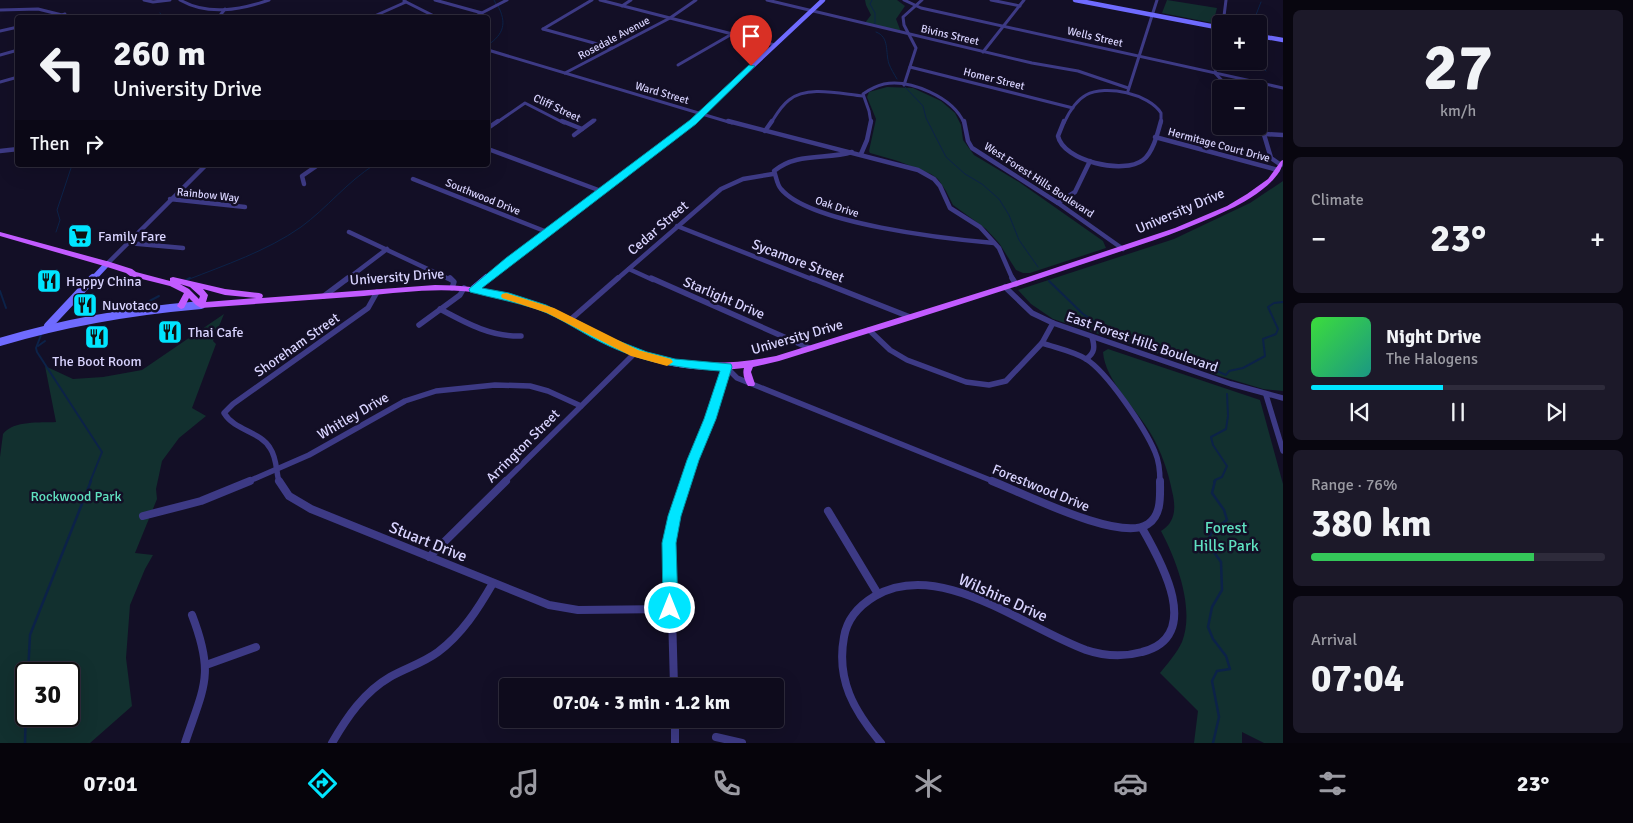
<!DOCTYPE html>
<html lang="en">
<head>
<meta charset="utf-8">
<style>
  :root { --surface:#0e0b1c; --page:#1c1929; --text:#f1f3f6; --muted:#9b9ba3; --line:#2e2b3b; --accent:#00e5ff }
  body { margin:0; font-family:Signika,sans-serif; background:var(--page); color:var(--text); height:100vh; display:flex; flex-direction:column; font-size:19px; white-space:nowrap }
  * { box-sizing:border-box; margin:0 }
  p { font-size:16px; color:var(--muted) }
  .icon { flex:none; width:28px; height:28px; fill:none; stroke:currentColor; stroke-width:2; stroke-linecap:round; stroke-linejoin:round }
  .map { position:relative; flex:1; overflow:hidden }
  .drawer { display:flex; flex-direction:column; gap:10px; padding:10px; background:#08060f; width:350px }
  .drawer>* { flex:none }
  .guide { position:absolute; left:15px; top:15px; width:475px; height:152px; border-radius:5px; box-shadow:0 5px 20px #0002,0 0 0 1px var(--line); background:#0e0b1c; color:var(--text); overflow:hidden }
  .tools { position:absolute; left:1212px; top:15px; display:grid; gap:10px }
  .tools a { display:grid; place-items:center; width:55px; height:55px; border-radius:5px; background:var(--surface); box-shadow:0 5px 20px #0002,0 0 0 1px var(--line); font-size:25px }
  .speed { position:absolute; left:15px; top:662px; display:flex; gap:10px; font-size:25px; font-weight:700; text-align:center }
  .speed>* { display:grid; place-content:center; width:65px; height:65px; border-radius:50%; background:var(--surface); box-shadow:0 5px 20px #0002,0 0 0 1px var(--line); line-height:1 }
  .speed .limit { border:2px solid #111; border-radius:8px; background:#fff; color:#111 }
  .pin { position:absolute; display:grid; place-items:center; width:42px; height:42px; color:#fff; margin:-51px -21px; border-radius:50% 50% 50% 0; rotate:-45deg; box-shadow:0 0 5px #0007 }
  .pin .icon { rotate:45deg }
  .me { position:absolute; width:55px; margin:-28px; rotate:0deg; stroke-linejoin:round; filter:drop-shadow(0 0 4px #0008) }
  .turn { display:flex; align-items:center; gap:18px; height:105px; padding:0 15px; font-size:22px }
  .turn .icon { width:65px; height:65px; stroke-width:2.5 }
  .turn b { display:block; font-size:35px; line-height:42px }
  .then { display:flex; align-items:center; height:48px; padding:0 15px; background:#0003; gap:10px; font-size:19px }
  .big { font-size:38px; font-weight:700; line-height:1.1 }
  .drawer .tile { flex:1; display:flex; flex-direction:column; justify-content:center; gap:8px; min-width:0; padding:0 18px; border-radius:8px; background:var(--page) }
  .drawer .dial { align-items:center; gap:0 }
  .dial b { font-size:65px; line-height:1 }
  .song { display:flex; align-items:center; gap:15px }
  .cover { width:60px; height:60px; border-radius:8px; background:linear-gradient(135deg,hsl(120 70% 55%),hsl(170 70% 35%)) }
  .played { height:5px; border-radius:2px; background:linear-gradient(90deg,var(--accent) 45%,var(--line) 45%) }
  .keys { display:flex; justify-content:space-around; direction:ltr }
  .heat { display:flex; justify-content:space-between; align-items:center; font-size:28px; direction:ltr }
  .charge { height:8px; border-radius:4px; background:linear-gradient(90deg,#34c759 76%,var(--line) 0) }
  .trip { position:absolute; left:499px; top:678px; width:285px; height:50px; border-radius:5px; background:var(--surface); box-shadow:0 5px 20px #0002,0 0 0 1px var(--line); font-weight:700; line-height:50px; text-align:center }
  .dock { display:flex; height:80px; justify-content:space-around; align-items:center; background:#06040b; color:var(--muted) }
  .dock .icon { width:35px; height:35px }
  .dock .on { color:var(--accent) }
  .dock b { font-size:22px; color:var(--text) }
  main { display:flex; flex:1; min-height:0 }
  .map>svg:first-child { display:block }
  .green { fill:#12302f; fill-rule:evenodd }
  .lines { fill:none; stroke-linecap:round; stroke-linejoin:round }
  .stream-far2 { stroke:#0c2248; stroke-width:1 }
  .stream-far1 { stroke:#0c2248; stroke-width:2 }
  .stream { stroke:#0c2248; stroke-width:2.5 }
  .street-far3 { stroke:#3d3a85; stroke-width:3 }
  .street-far2 { stroke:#3d3a85; stroke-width:4.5 }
  .street-far1 { stroke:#3d3a85; stroke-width:5.5 }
  .street { stroke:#3d3a85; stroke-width:8 }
  .secondary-far2 { stroke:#6f6bff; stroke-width:4.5 }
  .secondary-far1 { stroke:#6f6bff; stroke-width:5.5 }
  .secondary { stroke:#6f6bff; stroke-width:8 }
  .primary { fill:#c25bff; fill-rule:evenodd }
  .route { fill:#00e5ff; stroke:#0095a6 }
  .slow { fill:#f59e0b }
  .labels { text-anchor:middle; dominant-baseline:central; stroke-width:5; stroke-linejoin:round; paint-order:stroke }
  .far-street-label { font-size:11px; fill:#d9d4ff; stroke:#130f26 }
  .street-label { font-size:14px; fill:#d9d4ff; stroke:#130f26 }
  .poi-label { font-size:14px; fill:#d9d4ff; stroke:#130f26; text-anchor:start }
  .park-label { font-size:14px; fill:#5fe0c0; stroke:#130f26 }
  .near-park-label { font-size:16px; fill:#5fe0c0; stroke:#130f26 }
  .near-street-label { font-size:16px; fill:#d9d4ff; stroke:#130f26 }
</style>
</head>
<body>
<main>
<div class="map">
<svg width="1283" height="743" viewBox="0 0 1283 743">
  <rect width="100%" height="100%" fill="#130f26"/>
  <g class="green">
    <path d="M865 0H897L905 6 896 19 901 32 865 23 871 15 866 5Z"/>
    <path d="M1167 0 1217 8 1213 23 1162 13Z"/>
    <path d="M887 87 913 88 941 101 955 113 961 125 963 140 974 155 1019 182 1103 241 1106 248 1030 273H1023L1016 270 999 243 986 229 953 205 946 191 938 179 931 174 898 161 870 153 869 151 876 119 867 97 869 92Z"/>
    <path d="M1283 181V391L1263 389 1210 373 1211 371 1053 319 1031 304 1018 290 1174 239 1250 203Z"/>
    <path d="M224 314 213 341 216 344 192 408 206 416 179 438 162 461 156 489 157 499 135 553 153 555 145 569 130 605 126 658 132 706 90 743H0V457L3 434C14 420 40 423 56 422L45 366 73 379 103 377 142 370ZM26 674H69V716H26Z"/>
    <path d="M1108 349 1260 400 1283 484V743H1264L1242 732V743H1194L1198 711 1160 673C1167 664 1177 653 1182 642 1195 609 1177 561 1161 531 1176 522 1176 507 1172 491 1168 471 1161 451 1151 434 1137 409 1105 381 1103 352Z"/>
  </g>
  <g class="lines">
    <g class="stream-far2">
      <path d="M494 0 496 4"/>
      <path d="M872 0 870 4 875 13V24"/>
      <path d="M160 13 163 18"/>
      <path d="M1255 24 1254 20 1261 2"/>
      <path d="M876 32C890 37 885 52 889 64 891 69 894 74 897 79"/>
      <path d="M488 45C504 34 507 23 498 6"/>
      <path d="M1259 54 1263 68 1266 71"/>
      <path d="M905 87 923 106 926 118 946 157 965 174 982 184 999 199 1009 215 1019 240 1038 267"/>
      <path d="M56 232 60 220 57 210 72 165"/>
      <path d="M187 280C225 265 267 251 301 227 327 208 347 182 374 165"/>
    </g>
    <g class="stream-far1">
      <path d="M186 280 190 278"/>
      <path d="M1049 281 1083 314 1109 331 1133 341 1194 361 1226 375 1229 371 1243 368 1265 356 1263 339 1276 334 1278 329 1268 307 1274 303 1283 302"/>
      <path d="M0 291 6 308"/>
      <path d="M144 304 159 296"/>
      <path d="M41 335 36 348 37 352 102 452 90 482"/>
      <path d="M38 346 45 341"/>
      <path d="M1214 482 1215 480 1222 477 1227 466 1213 445 1211 437 1226 429 1228 416 1227 394"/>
    </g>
    <g class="stream">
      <path d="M28 674 30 635 91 481"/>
      <path d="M25 743 26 706"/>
      <path d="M1213 743 1219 717 1212 681 1217 671 1230 669 1226 656 1213 639 1208 627 1212 607 1222 590 1221 562 1211 548 1209 538 1213 530 1227 520 1224 510 1212 493 1215 481"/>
    </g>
    <g class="street-far3">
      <path d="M144 0 153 2 170 0"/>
      <path d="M180 0C208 16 240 10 269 0"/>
      <path d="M435 0 482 13"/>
      <path d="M600 0 775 45"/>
      <path d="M767 0 1032 63 1078 71 1128 88"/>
      <path d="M904 0 921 8 1283 88"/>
      <path d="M991 0 1020 6"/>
      <path d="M404 1 438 18"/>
      <path d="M622 6 631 0"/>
      <path d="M0 10 38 9 74 18"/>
      <path d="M55 18 65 14"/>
      <path d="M218 18 225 9"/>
      <path d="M370 18 406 2"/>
      <path d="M472 18 507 0"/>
      <path d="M1223 24 1226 0"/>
      <path d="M543 29 612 48"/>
      <path d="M543 29 592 0"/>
      <path d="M0 31 18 27"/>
      <path d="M1221 34 1215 73 1230 89"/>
      <path d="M488 50 732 123"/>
      <path d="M983 52 1024 0"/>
      <path d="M0 55 18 50"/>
      <path d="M678 65 732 34"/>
      <path d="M910 67 1073 108"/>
      <path d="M565 73 670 18 696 0"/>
      <path d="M0 82 18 77"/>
      <path d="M904 85 916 48 904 25 903 17 922 0"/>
      <path d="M1128 91 1157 0"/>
      <path d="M1259 118 1260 123"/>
      <path d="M496 123 525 103 564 123"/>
      <path d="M591 123 595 120"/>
      <path d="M771 123C776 115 781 106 789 100 807 85 841 94 863 96"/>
      <path d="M871 123 869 111 863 94C870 89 876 86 884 84 910 79 953 97 964 123"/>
      <path d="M1064 123C1069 112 1075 101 1086 95 1106 84 1149 94 1161 113V123"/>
    </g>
    <g class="street-far2">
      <path d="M562 121 582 129"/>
      <path d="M728 121 918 170 934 179 940 186 950 208 980 227 999 248 1013 280"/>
      <path d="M964 121 968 141 972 148 1058 203 1123 249"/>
      <path d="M1064 121 1058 136C1063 161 1124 175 1143 160 1153 153 1158 132 1161 121"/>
      <path d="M1260 121 1271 158 1281 165"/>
      <path d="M488 128 498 121"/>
      <path d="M765 131 772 121"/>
      <path d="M1265 134 1283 135"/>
      <path d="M574 135 593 121"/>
      <path d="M1155 137 1278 170"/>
      <path d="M488 149 601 191"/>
      <path d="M0 151 18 149"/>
      <path d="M852 152C826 160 797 152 774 171 776 176 777 185 781 189 810 224 948 239 994 243"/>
      <path d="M861 154 867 140 871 121"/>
      <path d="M413 179 547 232"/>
      <path d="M304 184 302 176 318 165"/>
      <path d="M170 199 245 207"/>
      <path d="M1058 203 1075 192 1090 161"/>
      <path d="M677 226 814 280"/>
      <path d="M349 232 451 280"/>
      <path d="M128 243 183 248"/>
      <path d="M107 264 206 165"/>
      <path d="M629 269 653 280"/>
      <path d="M346 280 387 249"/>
      <path d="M616 280 721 189 743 179 773 174"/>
    </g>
    <g class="street-far1">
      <path d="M450 278 454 282 452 288"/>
      <path d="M651 278 809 348"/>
      <path d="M811 278 910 317"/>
      <path d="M1012 278 1016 284"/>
      <path d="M1005 287 1032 313 1053 323 1231 384 1283 398"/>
      <path d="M324 296 348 278"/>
      <path d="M440 309C466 323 491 337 521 336"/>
      <path d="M570 320 618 278"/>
      <path d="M419 325 460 295 464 288"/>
      <path d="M869 330 890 350 907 360 966 382 989 385 1006 381 1042 343 1053 323"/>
      <path d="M1042 343C1056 348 1073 351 1086 359 1107 372 1145 428 1155 452 1159 461 1160 472 1160 482"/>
      <path d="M1086 359C1095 353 1095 347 1092 337"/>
      <path d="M726 367 737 378 995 482"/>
      <path d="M1266 395 1283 451"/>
      <path d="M247 482 309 455 405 401 436 391 495 385 530 386 548 391 581 406"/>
      <path d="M279 482C276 471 277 458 270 448 260 431 235 431 224 413L233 404 368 308 377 292"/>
      <path d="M504 482 635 353"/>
      <path d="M684 482 713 408 726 367"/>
    </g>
    <g class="street">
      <path d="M279 481 289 496 311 509 549 605 578 610 670 609"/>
      <path d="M992 481C1023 493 1121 543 1148 524 1162 515 1160 495 1160 481"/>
      <path d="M828 511 878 594"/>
      <path d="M143 516 201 501 250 481"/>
      <path d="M429 557 506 481"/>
      <path d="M206 665 256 647"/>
      <path d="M674 686 670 543 676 509 685 481"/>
      <path d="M675 719V743"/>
      <path d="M716 737 742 743"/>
      <path d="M185 743C204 686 215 675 192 615"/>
      <path d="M332 743C347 717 364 692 390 677 406 668 423 663 438 652 462 634 478 609 493 583"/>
      <path d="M881 743C854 711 836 680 844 637 847 619 860 605 875 596 940 558 1025 628 1086 650 1104 656 1124 657 1142 652 1204 637 1161 561 1142 528"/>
    </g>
    <g class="secondary-far2">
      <path d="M1075 0 1221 28"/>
      <path d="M1259 36 1283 40"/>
      <path d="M692 123 823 0"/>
    </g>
    <g class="secondary-far1">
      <path d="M92 280 107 264"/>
      <path d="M486 280 694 121"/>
    </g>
    <g class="secondary">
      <path d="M474 289 487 278"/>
      <path d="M48 326 93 278"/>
      <path d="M0 342C66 322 132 311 201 305"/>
    </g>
    <path class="primary" d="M1283 160C1283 180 1247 201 1230 209 1179 234 1124 250 1071 268 974 301 876 331 779 361L753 367 751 372 755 384 754 386H748C745 381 742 374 744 368 706 373 667 368 632 355 609 347 589 333 567 322 543 310 516 300 489 295 447 286 406 292 364 296 310 300 255 304 201 308L196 305 189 298 184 308 181 309 177 306 184 293 170 286 130 276 126 273 104 266 0 236V232L110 262 132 269 136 272 170 281V278L173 277 225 289 259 293 262 294 263 296 262 298 435 285C482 285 529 296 571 317 599 331 624 348 654 356 695 366 735 364 776 356L1013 282 1175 228 1227 206 1247 194 1268 179 1281 161ZM180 284 190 287 200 296 199 299 189 289ZM203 289 225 295 256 298 206 302 208 295Z"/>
  </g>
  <path class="route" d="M749 65 755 66 696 124 482 288 509 293 546 305 616 340 647 352 675 359 731 364 732 367 716 419 699 460 681 516 676 543 678 608 676 613 670 616 665 613 663 608 662 543 668 516 687 460 704 419 720 371C679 368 646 363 609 346 584 335 562 318 537 309 515 302 493 298 470 292L469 289 506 258 690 120Z"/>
  <path class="slow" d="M506 293 554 308 638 350 671 359 673 362 667 366 631 356 547 313 502 298 501 296 502 294Z"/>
  <defs>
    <symbol id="supermarket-square" viewBox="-11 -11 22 22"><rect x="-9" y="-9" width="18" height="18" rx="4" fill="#00e5ff" stroke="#130f26"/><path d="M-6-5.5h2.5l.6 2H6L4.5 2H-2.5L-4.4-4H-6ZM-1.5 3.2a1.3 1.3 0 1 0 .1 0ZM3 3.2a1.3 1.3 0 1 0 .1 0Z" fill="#111"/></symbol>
    <symbol id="restaurant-square" viewBox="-11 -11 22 22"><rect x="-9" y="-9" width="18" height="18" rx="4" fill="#00e5ff" stroke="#130f26"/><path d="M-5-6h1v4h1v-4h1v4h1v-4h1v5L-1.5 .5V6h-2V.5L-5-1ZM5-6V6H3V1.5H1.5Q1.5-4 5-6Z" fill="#111"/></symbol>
  </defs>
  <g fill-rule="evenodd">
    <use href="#supermarket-square" x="66" y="222" width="28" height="28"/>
    <use href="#restaurant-square" x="35" y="267" width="28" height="28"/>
    <use href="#restaurant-square" x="71" y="291" width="28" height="28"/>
    <use href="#restaurant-square" x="156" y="318" width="28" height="28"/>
    <use href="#restaurant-square" x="83" y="323" width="28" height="28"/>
  </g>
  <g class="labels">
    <g class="far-street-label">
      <text transform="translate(950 35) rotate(13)">Bivins Street</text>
      <text transform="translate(1095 37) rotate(13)">Wells Street</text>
      <text transform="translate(614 38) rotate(-28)">Rosedale Avenue</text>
      <text transform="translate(994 79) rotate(14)">Homer Street</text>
      <text transform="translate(662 93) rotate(16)">Ward Street</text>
      <text transform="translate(557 108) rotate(25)">Cliff Street</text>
      <text transform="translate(1219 145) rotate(15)">Hermitage Court Drive</text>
      <text transform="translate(1039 180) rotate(33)">West Forest Hills Boulevard</text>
      <text transform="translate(208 195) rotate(6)">Rainbow Way</text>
      <text transform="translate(483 197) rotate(22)">Southwood Drive</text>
      <text transform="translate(837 207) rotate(18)">Oak Drive</text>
    </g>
    <g class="street-label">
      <text transform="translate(1180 211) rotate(-23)">University Drive</text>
      <text transform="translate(658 228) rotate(-41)">Cedar Street</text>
      <text transform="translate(798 261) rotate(21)">Sycamore Street</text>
      <text transform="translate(397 277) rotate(-4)">University Drive</text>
      <text transform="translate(724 298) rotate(23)">Starlight Drive</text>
      <text transform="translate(797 337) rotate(-16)">University Drive</text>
      <text transform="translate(1142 342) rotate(19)">East Forest Hills Boulevard</text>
      <text transform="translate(297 345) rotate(-35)">Shoreham Street</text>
      <text transform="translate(353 416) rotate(-30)">Whitley Drive</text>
      <text transform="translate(523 446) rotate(-45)">Arrington Street</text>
      <text transform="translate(1041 488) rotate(22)">Forestwood Drive</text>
    </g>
    <g class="poi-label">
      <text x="98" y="236">Family Fare</text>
      <text x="66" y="281">Happy China</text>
      <text x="102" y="305">Nuvotaco</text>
      <text x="188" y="332">Thai Cafe</text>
      <text x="97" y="361" text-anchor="middle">The Boot Room</text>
    </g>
    <g class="park-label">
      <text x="76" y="496">Rockwood Park</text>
    </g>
    <g class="near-park-label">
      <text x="1226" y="528">Forest<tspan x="1226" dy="18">Hills Park</tspan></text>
    </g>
    <g class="near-street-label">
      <text transform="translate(428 542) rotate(22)">Stuart Drive</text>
      <text transform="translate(1003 598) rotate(24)">Wilshire Drive</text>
    </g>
  </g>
</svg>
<div class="tools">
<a>+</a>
<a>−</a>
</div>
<div class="speed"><div class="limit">30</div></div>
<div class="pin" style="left:751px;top:66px;background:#d93025"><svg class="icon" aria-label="arrive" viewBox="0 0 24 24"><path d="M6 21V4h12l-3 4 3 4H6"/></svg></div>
<svg class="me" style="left:670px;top:608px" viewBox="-20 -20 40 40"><circle r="17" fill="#00e5ff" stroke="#fff" stroke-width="3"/><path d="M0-11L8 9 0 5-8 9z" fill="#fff"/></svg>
<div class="trip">07:04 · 3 min · 1.2 km</div>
<div class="guide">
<div class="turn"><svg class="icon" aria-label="left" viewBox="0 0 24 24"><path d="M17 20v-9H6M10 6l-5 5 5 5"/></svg><div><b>260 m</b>University Drive</div></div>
<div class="then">Then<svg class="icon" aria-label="right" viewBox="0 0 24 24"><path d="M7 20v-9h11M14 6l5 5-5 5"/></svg></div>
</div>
</div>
<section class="drawer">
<div class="tile dial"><b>27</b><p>km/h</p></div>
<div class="tile"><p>Climate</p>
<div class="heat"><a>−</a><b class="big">23°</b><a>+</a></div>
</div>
<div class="tile">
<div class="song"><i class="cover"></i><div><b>Night Drive</b><p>The Halogens</p></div></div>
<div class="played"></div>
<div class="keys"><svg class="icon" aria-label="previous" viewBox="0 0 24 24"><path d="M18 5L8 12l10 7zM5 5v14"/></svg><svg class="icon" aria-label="pause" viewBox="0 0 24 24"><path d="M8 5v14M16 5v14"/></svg><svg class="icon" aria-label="next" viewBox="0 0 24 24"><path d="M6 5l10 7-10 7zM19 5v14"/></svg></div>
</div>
<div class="tile"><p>Range · 76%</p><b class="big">380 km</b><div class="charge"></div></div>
<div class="tile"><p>Arrival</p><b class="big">07:04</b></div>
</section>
</main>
<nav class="dock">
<b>07:01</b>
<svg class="icon on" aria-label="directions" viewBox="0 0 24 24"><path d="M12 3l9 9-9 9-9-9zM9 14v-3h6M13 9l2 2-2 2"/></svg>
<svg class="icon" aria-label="music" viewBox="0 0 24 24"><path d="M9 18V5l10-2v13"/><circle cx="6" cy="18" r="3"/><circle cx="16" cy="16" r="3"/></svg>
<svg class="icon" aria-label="phone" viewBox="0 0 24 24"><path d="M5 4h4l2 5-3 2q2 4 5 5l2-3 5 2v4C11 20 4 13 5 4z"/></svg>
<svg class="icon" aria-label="climate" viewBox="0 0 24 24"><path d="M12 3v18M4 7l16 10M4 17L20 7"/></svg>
<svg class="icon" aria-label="car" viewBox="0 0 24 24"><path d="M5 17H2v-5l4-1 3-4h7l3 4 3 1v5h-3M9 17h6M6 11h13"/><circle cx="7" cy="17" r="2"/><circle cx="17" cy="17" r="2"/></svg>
<svg class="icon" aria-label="filters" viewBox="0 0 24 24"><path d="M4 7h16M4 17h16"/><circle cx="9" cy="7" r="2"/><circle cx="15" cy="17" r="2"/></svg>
<b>23°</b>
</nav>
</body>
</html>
